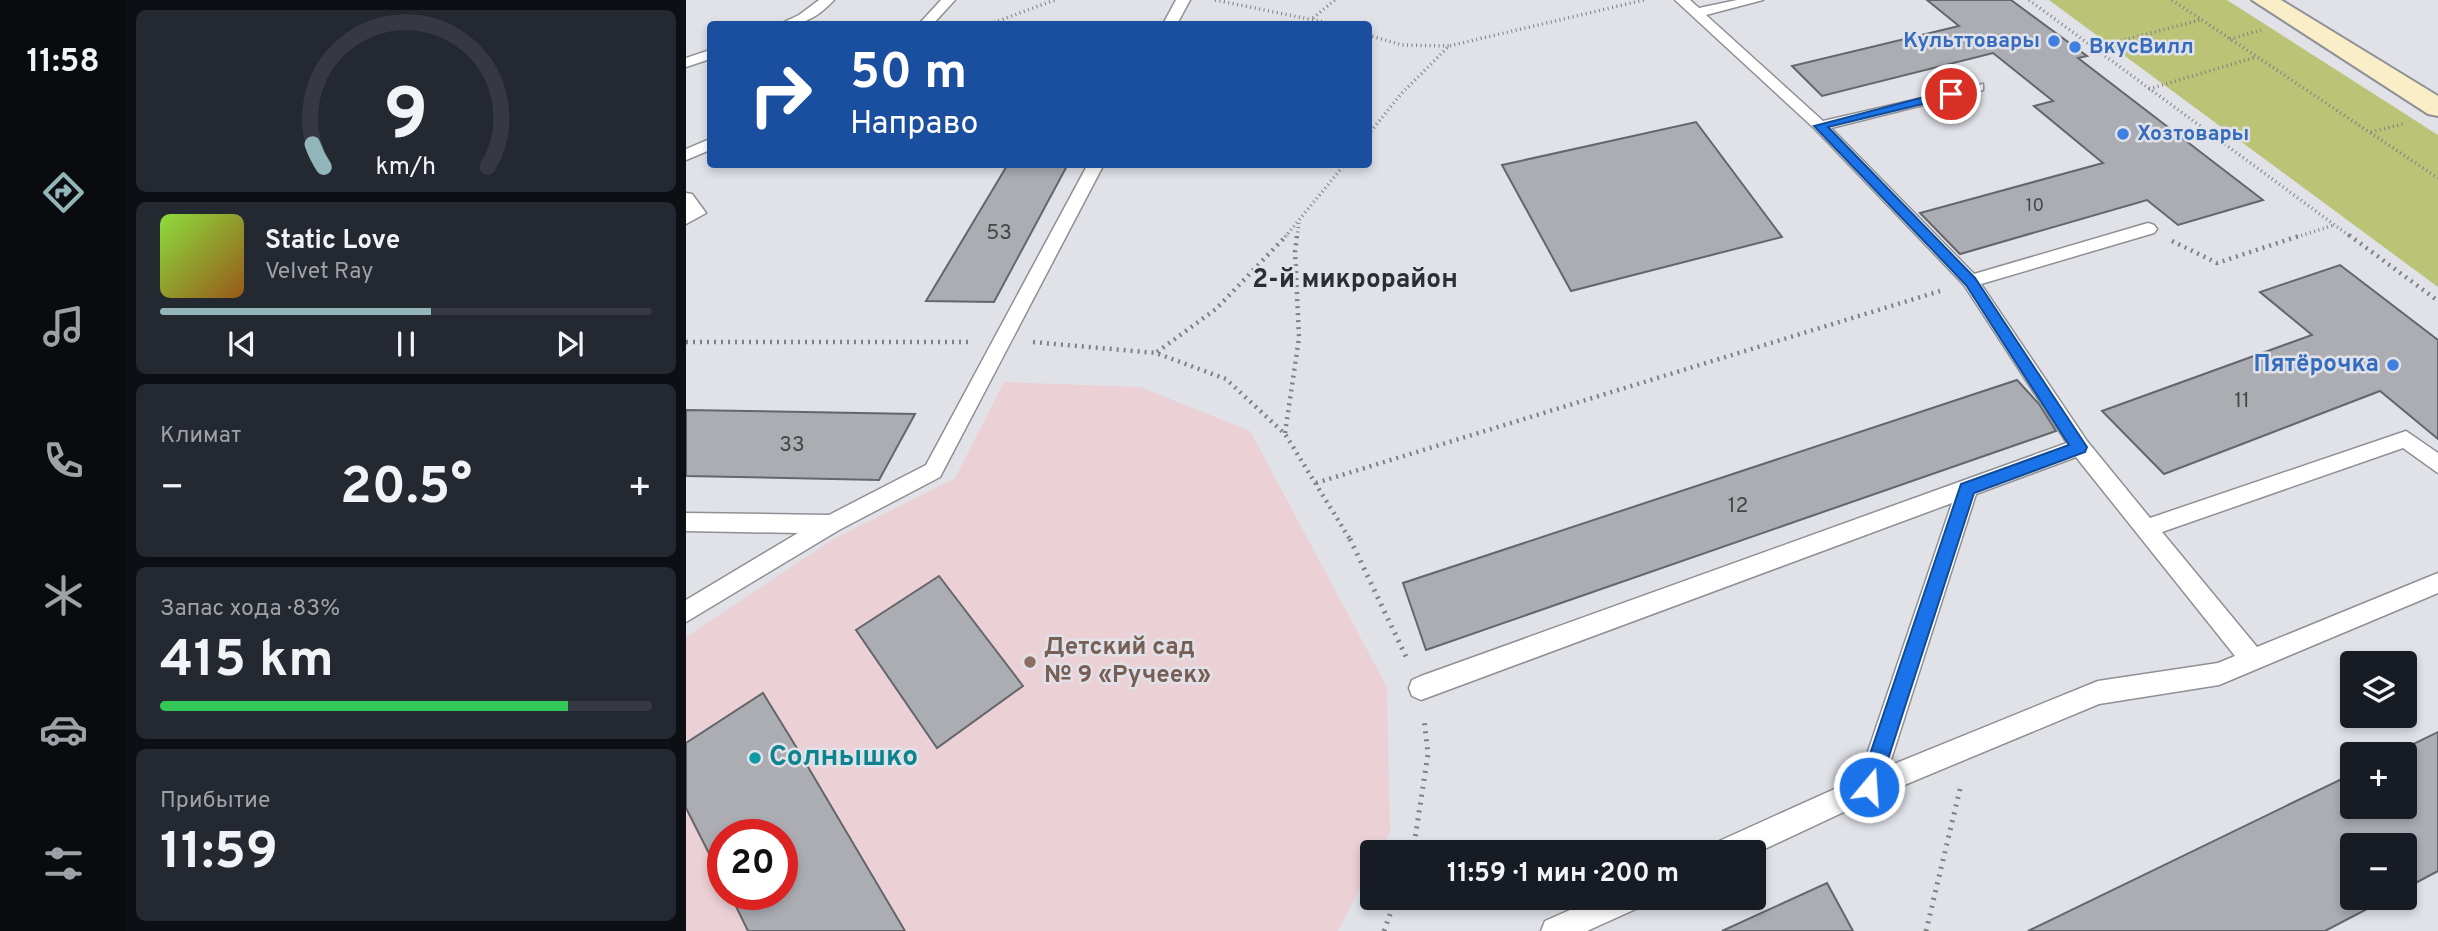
<!DOCTYPE html>
<html lang="ru">
<head>
<meta charset="utf-8">
<style>
  :root { --surface:#171b24; --page:#242831; --text:#f1f3f6; --muted:#9ea1a6; --line:#363941; --accent:#91b5b8 }
  body { margin:0; font-family:Overpass,sans-serif; background:var(--page); color:var(--text); height:100vh; display:flex; flex-direction:column; font-size:26px; white-space:nowrap }
  * { box-sizing:border-box; margin:0 }
  p { font-size:23px; color:var(--muted) }
  .icon { flex:none; width:38px; height:38px; fill:none; stroke:currentColor; stroke-width:2; stroke-linecap:round; stroke-linejoin:round }
  .map { position:relative; flex:1; overflow:hidden }
  .side { display:flex; flex-direction:column; gap:10px; padding:10px; background:#0d0f14; width:560px }
  .side>* { flex:none }
  .banner { position:absolute; left:21px; top:21px; width:665px; height:147px; border-radius:7px; box-shadow:0 4px 10px #0003; background:#1a4fa0; color:#fff; overflow:hidden }
  .controls { position:absolute; left:1654px; top:651px; display:grid; gap:14px }
  .controls a { display:grid; place-items:center; width:77px; height:77px; border-radius:7px; background:var(--surface); box-shadow:0 4px 10px #0003; font-size:35px }
  .speed { position:absolute; left:21px; top:819px; display:flex; gap:14px; font-size:35px; font-weight:700; text-align:center }
  .speed>* { display:grid; place-content:center; width:91px; height:91px; border-radius:50%; background:var(--surface); box-shadow:0 4px 10px #0003; line-height:1 }
  .speed .limit { border:10px solid #d22; background:#fff; color:#111 }
  .pin { position:absolute; display:grid; place-items:center; width:60px; height:60px; color:#fff; margin:-30px; border:4px solid #fff; border-radius:50%; box-shadow:0 2px 7px #0007 }
  .me { position:absolute; width:77px; margin:-38px; rotate:18deg; stroke-linejoin:round; filter:drop-shadow(0 0 5px #0008) }
  .turn { display:flex; align-items:center; gap:24px; height:147px; padding:0 28px; font-size:32px }
  .turn .icon { width:91px; height:91px; stroke-width:2.5 }
  .turn b { display:block; font-size:49px; line-height:60px }
  .big { font-size:52px; font-weight:700; line-height:1.1 }
  .side .widget { flex:1; display:flex; flex-direction:column; justify-content:center; gap:10px; min-width:0; padding:0 24px; border-radius:10px; background:var(--page) }
  .side .dial { align-items:center; gap:0 }
  .dial svg { height:182px; overflow:visible; fill:none; stroke:var(--line); stroke-width:7; stroke-linecap:round; text-anchor:middle }
  .dial text { fill:var(--text); stroke:none }
  .song { display:flex; align-items:center; gap:21px }
  .cover { width:84px; height:84px; border-radius:10px; background:linear-gradient(135deg,hsl(90 70% 55%),hsl(30 70% 35%)) }
  .played { height:7px; border-radius:4px; background:linear-gradient(90deg,var(--accent) 55%,var(--line) 55%) }
  .keys { display:flex; justify-content:space-around; direction:ltr }
  .heat { display:flex; justify-content:space-between; align-items:center; font-size:38px; direction:ltr }
  .charge { height:10px; border-radius:5px; background:linear-gradient(90deg,#34c759 83%,var(--line) 0) }
  .trip { position:absolute; left:674px; top:840px; width:406px; height:70px; border-radius:7px; background:var(--surface); box-shadow:0 4px 10px #0003; font-weight:700; line-height:70px; text-align:center }
  main { display:flex; flex:1; min-height:0 }
  .dock { display:flex; flex-direction:column; width:126px; justify-content:space-around; align-items:center; background:#090b0e; color:var(--muted) }
  .dock .icon { width:49px; height:49px }
  .dock .current { color:var(--accent) }
  .dock b { font-size:32px; color:var(--text) }
  .map>svg:first-child { display:block }
  .education { fill:#ebd1d6; fill-rule:evenodd }
  .green { fill:#bac376 }
  .building { fill:#abadb3; stroke:#64666b; stroke-width:2 }
  .lines { fill:none; stroke-linecap:round; stroke-linejoin:round }
  .service-casing { stroke:#8e9095; stroke-width:3 }
  .secondary-casing { stroke:#8e9095; stroke-width:4 }
  .path-far2 { stroke:#7f8184; stroke-width:3.5; stroke-dasharray:1 3.5; stroke-linecap:butt }
  .path-far1 { stroke:#7f8184; stroke-width:4.5; stroke-dasharray:2 5; stroke-linecap:butt }
  .path { stroke:#7f8184; stroke-width:5; stroke-dasharray:2 6; stroke-linecap:butt }
  .service { fill:#fff; fill-rule:evenodd }
  .secondary { fill:#f9eec7; fill-rule:evenodd }
  .route { fill:#1a73e8; stroke:#114b97; stroke-width:2 }
  .shop-dot { fill:#3f7fe0; stroke:#e0e2e8; stroke-width:2.5 }
  .education-dot { fill:#8d6e63; stroke:#e0e2e8; stroke-width:2.5 }
  .culture-dot { fill:#0f9aa8; stroke:#e0e2e8; stroke-width:2.5 }
  .labels { text-anchor:middle; dominant-baseline:central; stroke-width:5; stroke-linejoin:round; paint-order:stroke }
  .far-number-label { font-size:18px; fill:#444648 }
  .far-shop-label { font-size:21px; font-weight:bold; fill:#366cbe; stroke:#e0e2e8; text-anchor:start }
  .number-label { font-size:21px; fill:#444648 }
  .shop-label { font-size:24px; font-weight:bold; fill:#366cbe; stroke:#e0e2e8; text-anchor:end }
  .education-label { font-size:24px; font-weight:bold; fill:#785e54; stroke:#e0e2e8; text-anchor:start }
  .neighbourhood-label { font-size:26px; font-weight:bold; fill:#2c2e33; stroke:#e0e2e8 }
  .near-culture-label { font-size:28px; font-weight:bold; fill:#0d838f; stroke:#e0e2e8; text-anchor:start }
</style>
</head>
<body>
<main>
<nav class="dock">
<b>11:58</b>
<svg class="icon current" aria-label="directions" viewBox="0 0 24 24"><path d="M12 3l9 9-9 9-9-9zM9 14v-3h6M13 9l2 2-2 2"/></svg>
<svg class="icon" aria-label="music" viewBox="0 0 24 24"><path d="M9 18V5l10-2v13"/><circle cx="6" cy="18" r="3"/><circle cx="16" cy="16" r="3"/></svg>
<svg class="icon" aria-label="phone" viewBox="0 0 24 24"><path d="M5 4h4l2 5-3 2q2 4 5 5l2-3 5 2v4C11 20 4 13 5 4z"/></svg>
<svg class="icon" aria-label="climate" viewBox="0 0 24 24"><path d="M12 3v18M4 7l16 10M4 17L20 7"/></svg>
<svg class="icon" aria-label="car" viewBox="0 0 24 24"><path d="M5 17H2v-5l4-1 3-4h7l3 4 3 1v5h-3M9 17h6M6 11h13"/><circle cx="7" cy="17" r="2"/><circle cx="17" cy="17" r="2"/></svg>
<svg class="icon" aria-label="filters" viewBox="0 0 24 24"><path d="M4 7h16M4 17h16"/><circle cx="9" cy="7" r="2"/><circle cx="15" cy="17" r="2"/></svg>
</nav>
<section class="side">
<div class="widget dial"><svg viewBox="0 0 100 80">
<path d="M14 69A42 42 0 1 1 86 69"/>
<path d="M14 69A42 42 0 0 1 9 59" stroke="#91b5b8"/>
<text x="50" y="56" font-size="32" font-weight="700">9</text>
<text x="50" y="72" font-size="11">km/h</text>
</svg></div>
<div class="widget">
<div class="song"><i class="cover"></i><div><b>Static Love</b><p>Velvet Ray</p></div></div>
<div class="played"></div>
<div class="keys"><svg class="icon" aria-label="previous" viewBox="0 0 24 24"><path d="M18 5L8 12l10 7zM5 5v14"/></svg><svg class="icon" aria-label="pause" viewBox="0 0 24 24"><path d="M8 5v14M16 5v14"/></svg><svg class="icon" aria-label="next" viewBox="0 0 24 24"><path d="M6 5l10 7-10 7zM19 5v14"/></svg></div>
</div>
<div class="widget"><p>Климат</p>
<div class="heat"><a>−</a><b class="big">20.5°</b><a>+</a></div>
</div>
<div class="widget"><p>Запас хода · 83%</p><b class="big">415 km</b><div class="charge"></div></div>
<div class="widget"><p>Прибытие</p><b class="big">11:59</b></div>
</section>
<div class="map">
<svg width="1752" height="931" viewBox="0 0 1752 931">
  <rect width="100%" height="100%" fill="#e0e2e8"/>
  <path class="education" d="M318 382 454 387 564 431 701 687 704 831 693 852H686V865L652 931H0V637L147 539 269 478ZM37 835H96V894H37Z"/>
  <path class="green" d="M1363 0H1541L1752 135V287Z"/>
  <g class="building">
    <path d="M1241 0H1325L1401 56 1392 58 1577 200 1492 225 1461 200 1274 254 1234 213 1417 163 1348 106 1367 101 1307 53 1136 96 1106 66 1273 26Z"/>
    <path d="M1010 122 1096 237 885 291 816 165Z"/>
    <path d="M322 164H382L308 302 240 301Z"/>
    <path d="M1654 265 1752 340V439L1694 391 1478 474 1416 411 1626 335 1574 292Z"/>
    <path d="M1331 380 1353 404 1370 431 740 650 717 583Z"/>
    <path d="M0 410 229 414 193 480 0 476Z"/>
    <path d="M253 576 337 686 251 748 170 630Z"/>
    <path d="M77 693 109 745 219 931H62L44 894H96V835H37V881L0 808V743Z"/>
    <path d="M1752 732V871L1718 889V845H1666V898H1702L1639 931H1342L1666 774V807H1718V754H1707Z"/>
    <path d="M1141 883 1167 931H1036Z"/>
  </g>
  <g class="lines">
    <defs>
      <g id="service">
        <path d="M133 0H148C132 17 117 26 94 24L113 15Z"/>
        <path d="M255 0H269L247 24H233Z"/>
        <path d="M490 0H504L491 24H477Z"/>
        <path d="M989 0H1004L1013 8 1051 0H1077L1020 15 1137 121 1297 84V90L1145 128 1288 274 1462 223 1468 225 1471 229 1468 233 1295 284 1401 441 1464 518 1720 431 1752 453V473L1717 448 1476 532 1571 647 1752 573V593L1533 685 1413 704 1192 796 1068 854 1027 852 1031 842 1173 778 1266 503 735 700 726 696 723 688 726 680 735 676 1381 443 1278 285 1129 129ZM1390 457 1549 656 1532 663 1412 681 1203 766 1290 494Z"/>
        <path d="M24 50V59L0 67V58Z"/>
        <path d="M24 139V150L0 160V149Z"/>
        <path d="M402 164H418L254 477 153 530 0 622V600L112 533 0 531V513L143 515 240 465Z"/>
        <path d="M0 193 6 194 20 213 0 224Z"/>
        <path d="M911 898H956L952 908 901 931H855L859 921Z"/>
      </g>
      <path id="secondary" d="M1566 0H1595L1752 96V116L1742 114Z"/>
    </defs>
    <use href="#service" class="service-casing"/>
    <use href="#secondary" class="secondary-casing"/>
    <g class="path-far2">
      <path d="M529 0 647 24"/>
      <path d="M1343 0 1665 237"/>
      <path d="M1486 0 1752 178"/>
      <path d="M627 18 649 0"/>
      <path d="M304 24 369 0"/>
      <path d="M682 35 716 45 763 46"/>
      <path d="M1544 39 1575 30"/>
      <path d="M1408 48 1514 20"/>
      <path d="M1463 89 1570 57"/>
      <path d="M1685 132 1717 124"/>
      <path d="M682 135 715 94 763 46 958 0"/>
      <path d="M599 237 659 164"/>
      <path d="M611 237 613 223"/>
      <path d="M1611 237 1648 225"/>
    </g>
    <g class="path-far1">
      <path d="M1663 235 1752 301"/>
      <path d="M1486 241 1531 263 1616 235"/>
      <path d="M0 342H283"/>
      <path d="M347 342 470 353 540 379 599 434 665 541"/>
      <path d="M471 352 530 309 601 235"/>
      <path d="M599 433 613 338 609 252 611 235"/>
      <path d="M630 483 1254 291"/>
    </g>
    <g class="path">
      <path d="M664 539 722 661"/>
      <path d="M727 852 742 754 738 719"/>
      <path d="M698 931 710 898"/>
      <path d="M1240 931 1275 785"/>
    </g>
    <use href="#service" class="service"/>
    <use href="#secondary" class="secondary"/>
  </g>
  <path class="route" d="M1265 90 1271 94 1269 96 1142 127 1289 278 1401 447 1399 452 1288 493 1193 787 1190 794 1183 797 1176 794 1173 787 1275 484 1383 445 1280 285 1128 126Z"/>
  <g class="shop-dot">
    <circle cx="1368" cy="41" r="7"/>
    <circle cx="1389" cy="47" r="7"/>
    <circle cx="1437" cy="134" r="7"/>
    <circle cx="1707" cy="365" r="7"/>
  </g>
  <circle class="education-dot" cx="344" cy="662" r="7"/>
  <circle class="culture-dot" cx="69" cy="758" r="7"/>
  <g class="labels">
    <g class="far-number-label">
      <text x="1349" y="206">10</text>
    </g>
    <g class="far-shop-label">
      <text x="1354" y="41" text-anchor="end">Культтовары</text>
      <text x="1403" y="47">ВкусВилл</text>
      <text x="1451" y="134">Хозтовары</text>
    </g>
    <g class="number-label">
      <text x="313" y="233">53</text>
      <text x="1556" y="401">11</text>
      <text x="106" y="445">33</text>
      <text x="1052" y="506">12</text>
    </g>
    <g class="shop-label">
      <text x="1693" y="365">Пятёрочка</text>
    </g>
    <g class="education-label">
      <text x="358" y="648">Детский сад<tspan x="358" dy="28">№ 9 «Ручеек»</tspan></text>
    </g>
    <g class="neighbourhood-label">
      <text x="669" y="280">2-й микрорайон</text>
    </g>
    <g class="near-culture-label">
      <text x="83" y="758">Солнышко</text>
    </g>
  </g>
</svg>
<div class="controls">
<a><svg class="icon" aria-label="layers" viewBox="0 0 24 24"><path d="M12 4l9 5-9 5-9-5zM3 14l9 5 9-5"/></svg></a>
<a>+</a>
<a>−</a>
</div>
<div class="speed"><div class="limit">20</div></div>
<div class="pin" style="left:1265px;top:94px;background:#d93025"><svg class="icon" aria-label="arrive" viewBox="0 0 24 24"><path d="M6 21V4h12l-3 4 3 4H6"/></svg></div>
<svg class="me" style="left:1183px;top:787px" viewBox="-20 -20 40 40"><circle r="17" fill="#1a73e8" stroke="#fff" stroke-width="3"/><path d="M0-11L8 9 0 5-8 9z" fill="#fff"/></svg>
<div class="trip">11:59 · 1 мин · 200 m</div>
<div class="banner">
<div class="turn"><svg class="icon" aria-label="right" viewBox="0 0 24 24"><path d="M7 20v-9h11M14 6l5 5-5 5"/></svg><div><b>50 m</b>Направо</div></div>
</div>
</div>
</main>
</body>
</html>
